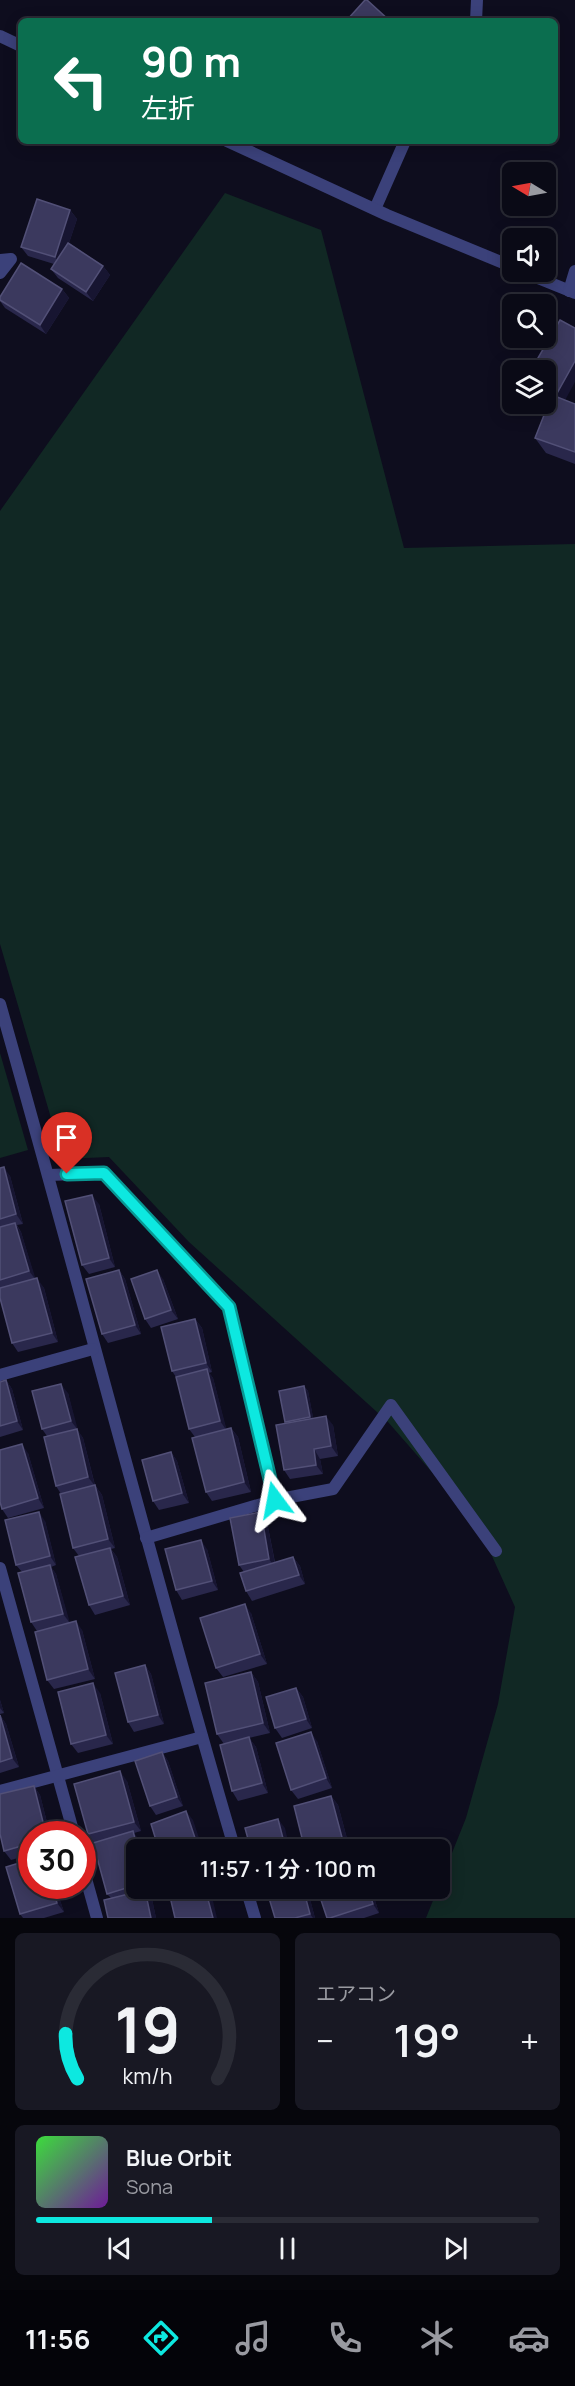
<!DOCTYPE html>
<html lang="ja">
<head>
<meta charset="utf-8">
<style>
  :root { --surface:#0a0a16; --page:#181823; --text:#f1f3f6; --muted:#999aa1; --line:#2a2b35; --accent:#0de8e0 }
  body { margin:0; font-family:Manrope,"Noto Sans JP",sans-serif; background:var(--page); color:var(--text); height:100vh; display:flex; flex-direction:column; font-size:22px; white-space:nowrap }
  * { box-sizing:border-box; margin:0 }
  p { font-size:20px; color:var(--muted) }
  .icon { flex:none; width:33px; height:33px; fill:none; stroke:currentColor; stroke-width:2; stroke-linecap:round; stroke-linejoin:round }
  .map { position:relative; height:1918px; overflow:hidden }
  .drawer { display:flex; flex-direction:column; gap:15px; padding:15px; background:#06060c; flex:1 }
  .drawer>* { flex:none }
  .top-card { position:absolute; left:18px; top:18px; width:540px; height:126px; border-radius:9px; box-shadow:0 3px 15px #0003,0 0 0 2px var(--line); background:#0b6e4f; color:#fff; overflow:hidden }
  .needle { width:39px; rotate:280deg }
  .controls { position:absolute; left:502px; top:162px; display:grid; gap:12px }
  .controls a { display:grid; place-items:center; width:54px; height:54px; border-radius:9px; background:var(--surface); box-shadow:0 3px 15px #0003,0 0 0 2px var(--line); font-size:30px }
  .speed { position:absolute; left:18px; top:1821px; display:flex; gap:12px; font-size:30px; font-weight:700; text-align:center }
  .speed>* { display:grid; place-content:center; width:78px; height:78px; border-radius:50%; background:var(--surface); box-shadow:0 3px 15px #0003,0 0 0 2px var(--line); line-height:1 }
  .speed .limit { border:9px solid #d22; background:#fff; color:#111 }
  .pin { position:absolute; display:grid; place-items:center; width:51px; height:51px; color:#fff; margin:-62px -26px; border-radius:50% 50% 50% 0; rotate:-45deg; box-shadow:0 0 6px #0007 }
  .pin .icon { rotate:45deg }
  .me { position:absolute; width:66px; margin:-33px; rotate:347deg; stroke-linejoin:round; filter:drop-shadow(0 0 4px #0008) }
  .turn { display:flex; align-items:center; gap:21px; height:126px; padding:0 24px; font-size:27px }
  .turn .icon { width:78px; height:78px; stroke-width:2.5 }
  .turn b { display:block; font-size:42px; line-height:51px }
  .big { font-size:45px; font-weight:600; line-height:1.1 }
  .drawer .card { flex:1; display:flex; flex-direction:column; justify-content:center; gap:9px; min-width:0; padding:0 21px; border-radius:9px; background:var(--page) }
  .drawer .dial { align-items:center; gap:0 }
  .dial svg { height:156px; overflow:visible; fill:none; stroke:var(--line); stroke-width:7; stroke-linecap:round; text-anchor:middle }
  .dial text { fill:var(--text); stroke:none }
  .song { display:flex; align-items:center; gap:18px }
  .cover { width:72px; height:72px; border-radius:9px; background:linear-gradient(135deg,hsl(120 70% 55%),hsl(280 70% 35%)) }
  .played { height:6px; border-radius:3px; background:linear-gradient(90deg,var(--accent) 35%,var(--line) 35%) }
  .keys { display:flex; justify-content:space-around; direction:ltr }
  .heat { display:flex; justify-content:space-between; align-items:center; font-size:33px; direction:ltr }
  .drawer .tiles { flex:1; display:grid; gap:15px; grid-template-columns:1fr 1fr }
  .card:last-child { grid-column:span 2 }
  .trip { position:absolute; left:126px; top:1839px; width:324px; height:60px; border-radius:9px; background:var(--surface); box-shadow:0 3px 15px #0003,0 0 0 2px var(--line); font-weight:600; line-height:60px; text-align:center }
  .tabs { display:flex; height:96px; justify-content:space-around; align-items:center; background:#040409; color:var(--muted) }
  .tabs .icon { width:42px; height:42px }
  .tabs .active { color:var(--accent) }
  .tabs b { font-size:27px; color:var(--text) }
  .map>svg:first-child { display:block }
  .green { fill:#112824 }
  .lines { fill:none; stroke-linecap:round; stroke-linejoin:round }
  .service { stroke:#3b417a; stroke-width:12 }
  .minor { stroke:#3b417a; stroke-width:12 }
  .wall { fill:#29274b }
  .shaded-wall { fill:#171531 }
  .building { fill:#3b395e; stroke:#525077; stroke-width:1.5 }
  .route-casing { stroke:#089792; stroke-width:15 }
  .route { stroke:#0de8e0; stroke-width:10 }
</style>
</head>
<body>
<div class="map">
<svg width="575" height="1918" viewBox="0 0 575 1918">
  <rect width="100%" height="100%" fill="#0e0d1e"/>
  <g class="green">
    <path d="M225 193 321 230 404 548 575 544V1918H426L466 1818 498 1704 515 1607 478 1525 388 1422 189 1242 109 1157 63 1159 0 944V511Z"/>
    <path d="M0 1053 28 1150 0 1158Z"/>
  </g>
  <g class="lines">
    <g class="service">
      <path d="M476 21 477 0"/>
      <path d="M375 209 405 141"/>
      <path d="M0 260 11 259 0 273"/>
      <path d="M275 1500 333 1489 391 1405 496 1551"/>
    </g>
    <g class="minor">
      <path d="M0 36 21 46"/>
      <path d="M227 141 387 215 513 267"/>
      <path d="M523 272 575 293"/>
      <path d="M569 291 575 271"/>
      <path d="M0 1004C80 1285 152 1569 235 1850"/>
      <path d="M49 1175 104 1173 229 1307 275 1500 146 1538"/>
      <path d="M0 1375 93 1349"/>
      <path d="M0 1568 74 1834"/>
      <path d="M0 1791 202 1737"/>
      <path d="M82 1864 97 1918"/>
      <path d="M246 1888 255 1918"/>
    </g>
  </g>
  <g class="wall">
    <path d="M70 210 77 219 69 243 103 266 110 275 93 301 58 278 51 269 54 264 28 256 21 247Z"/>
    <path d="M62 289 69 298 46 334 5 308 0 301V297Z"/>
    <path d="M546 370 565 400 575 404V403V464L546 453 535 438 551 396 546 392Z"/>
    <path d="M0 1168 10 1176 23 1224 17 1225 21 1232 35 1279 44 1288 58 1342 18 1352 12 1343 0 1298Z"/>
    <path d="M99 1204 115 1267 89 1274 82 1265Z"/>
    <path d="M119 1270 125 1279 141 1334 108 1343 102 1334Z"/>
    <path d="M163 1279 178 1319 151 1328 145 1319Z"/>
    <path d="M195 1319 202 1328 212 1372 209 1373 213 1378 226 1429 231 1428 238 1437 251 1492 212 1501 206 1492 195 1437 189 1429 176 1377 172 1371Z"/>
    <path d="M6 1380 12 1389 23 1430 0 1437V1382Z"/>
    <path d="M304 1386 308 1391 313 1418 333 1425 338 1456 320 1459 323 1474 290 1479 284 1470 286 1423 285 1422Z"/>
    <path d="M68 1393 77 1430 83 1438 95 1485 102 1495 115 1548 111 1549 117 1557 130 1605 95 1615 89 1605 79 1556 73 1548 61 1494 56 1486 47 1436 42 1429Z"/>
    <path d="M171 1452 177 1461 189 1503 159 1510 153 1501Z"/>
    <path d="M28 1453 44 1508 8 1518 2 1509Z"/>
    <path d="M261 1512 267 1522 275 1562 293 1557 300 1566 305 1584 252 1601 246 1591 244 1572 239 1565Z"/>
    <path d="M45 1521 56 1565 51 1567 56 1574 69 1622 82 1630 95 1679 54 1689 47 1680 37 1631 31 1622 22 1572 16 1565Z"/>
    <path d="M207 1549 218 1590 182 1600 176 1590Z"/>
    <path d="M251 1613 267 1664 223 1677 216 1668Z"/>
    <path d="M145 1665 151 1674 164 1724 134 1732 128 1722Z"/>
    <path d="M251 1672 258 1682 270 1733 249 1738 256 1747 268 1793 238 1801 232 1791 241 1739 224 1744 217 1734Z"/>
    <path d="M296 1688 303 1697 312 1728 282 1738 275 1728Z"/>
    <path d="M100 1693 113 1744 78 1753 71 1744Z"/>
    <path d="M0 1700 4 1713 0 1714Z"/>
    <path d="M0 1715 6 1724 19 1767 0 1773Z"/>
    <path d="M317 1741 332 1788 298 1799 291 1790Z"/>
    <path d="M162 1752 168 1761 183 1806 156 1815 150 1806Z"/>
    <path d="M127 1781 141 1831 134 1833 139 1841 142 1850H136V1888H153L154 1892 147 1893 152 1899 156 1918H108L111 1898 107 1894 94 1843 88 1834Z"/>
    <path d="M34 1786 40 1795 50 1834H32V1854L11 1860 4 1851Z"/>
    <path d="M331 1796 338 1805 349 1846 353 1844 357 1850H305Z"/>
    <path d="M55 1886 64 1912 44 1918H23L20 1914Z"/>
    <path d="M266 1888H307L315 1918H275Z"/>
    <path d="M371 1888 379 1913 364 1918H327Z"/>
  </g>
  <g class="shaded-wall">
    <path d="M70 210 77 219 61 267 55 257Z"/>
    <path d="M103 266 110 275 93 301 86 292Z"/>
    <path d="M62 289 69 298 46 334 40 325Z"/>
    <path d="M575 361V382L563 404 556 395Z"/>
    <path d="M4 1167 10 1176 23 1224 16 1214Z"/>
    <path d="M92 1195 99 1204 115 1267 109 1258Z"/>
    <path d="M15 1223 21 1232 36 1280 29 1271Z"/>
    <path d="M119 1270 125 1279 141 1334 135 1325Z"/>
    <path d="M157 1270 163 1279 178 1319 171 1310Z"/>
    <path d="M37 1278 44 1288 58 1342 52 1333Z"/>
    <path d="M195 1319 202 1328 212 1372 206 1363Z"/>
    <path d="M207 1369 213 1378 227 1431 220 1421Z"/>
    <path d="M6 1380 12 1389 23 1430 17 1421Z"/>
    <path d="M61 1384 68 1393 78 1430 71 1421Z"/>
    <path d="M304 1386 308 1391 314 1422 310 1417Z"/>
    <path d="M326 1416 333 1425 338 1456 331 1446Z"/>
    <path d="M231 1428 238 1437 251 1492 244 1482Z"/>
    <path d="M77 1429 83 1438 95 1486 88 1477Z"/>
    <path d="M22 1444 28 1453 44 1508 38 1498Z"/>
    <path d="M314 1449 320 1459 323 1474 316 1465Z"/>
    <path d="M171 1452 177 1461 189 1503 182 1493Z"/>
    <path d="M95 1485 102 1495 115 1548 108 1539Z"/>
    <path d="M39 1512 45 1521 56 1565 50 1556Z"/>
    <path d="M261 1512 267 1522 276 1569 269 1559Z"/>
    <path d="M201 1540 207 1549 218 1590 212 1581Z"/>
    <path d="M110 1548 117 1557 130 1605 123 1596Z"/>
    <path d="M293 1557 300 1566 305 1584 299 1575Z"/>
    <path d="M50 1565 56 1574 70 1623 63 1614Z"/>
    <path d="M245 1604 251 1613 267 1664 260 1654Z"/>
    <path d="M76 1621 82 1630 95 1679 88 1669Z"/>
    <path d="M145 1665 151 1674 164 1724 158 1715Z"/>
    <path d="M251 1672 258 1682 270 1733 263 1723Z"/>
    <path d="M93 1683 100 1693 113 1744 106 1735Z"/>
    <path d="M296 1688 303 1697 312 1728 306 1719Z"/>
    <path d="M0 1700 4 1713 0 1708Z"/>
    <path d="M0 1715 6 1724 19 1767 12 1758Z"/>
    <path d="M311 1732 317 1741 332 1788 326 1778Z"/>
    <path d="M249 1737 256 1747 268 1793 262 1783Z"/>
    <path d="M162 1752 168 1761 183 1806 177 1797Z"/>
    <path d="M120 1771 127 1781 141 1831 134 1822Z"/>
    <path d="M34 1786 40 1795 50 1834H46Z"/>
    <path d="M331 1796 338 1805 350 1850H348L344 1845Z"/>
    <path d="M186 1811 193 1820 203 1850H199Z"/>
    <path d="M278 1819 285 1828 290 1850H286Z"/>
    <path d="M133 1831 139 1841 142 1850H138Z"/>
    <path d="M52 1886H55L64 1912 57 1903Z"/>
    <path d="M205 1888H210L217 1918H213Z"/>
    <path d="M303 1888H307L315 1918H313L310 1914Z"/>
    <path d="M368 1888H371L379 1913 373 1904Z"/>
    <path d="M145 1890 152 1899 156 1918H151Z"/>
  </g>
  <g class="building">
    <path d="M365 0H367L390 21H348L347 20Z"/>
    <path d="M37 199 70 210 55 257 21 247Z"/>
    <path d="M68 243 103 266 86 292 51 269Z"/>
    <path d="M21 263 62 289 40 325 0 300V297Z"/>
    <path d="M560 320 575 328V361L556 395 546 387V370H531Z"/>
    <path d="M552 395 575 404V403V452L535 438Z"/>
    <path d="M4 1167 16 1214 0 1219V1168Z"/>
    <path d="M92 1195 109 1258 82 1265 65 1201Z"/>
    <path d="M15 1223 29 1271 0 1280V1227Z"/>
    <path d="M119 1270 135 1325 102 1334 86 1279Z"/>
    <path d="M157 1270 171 1310 145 1319 131 1279Z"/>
    <path d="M37 1278 52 1333 12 1343 0 1298V1288Z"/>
    <path d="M195 1319 206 1363 172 1371 161 1327Z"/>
    <path d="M207 1369 220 1421 189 1429 176 1377Z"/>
    <path d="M6 1380 17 1421 0 1426V1382Z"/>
    <path d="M61 1384 71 1421 42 1429 32 1391Z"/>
    <path d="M304 1386 310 1417 285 1422 279 1391Z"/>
    <path d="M326 1416 331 1446 314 1449 316 1465 284 1470 276 1425Z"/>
    <path d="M231 1428 244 1482 206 1492 192 1438Z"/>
    <path d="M77 1429 88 1477 56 1486 44 1437Z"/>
    <path d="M22 1444 38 1498 2 1509 0 1502V1450Z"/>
    <path d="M171 1452 182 1493 153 1501 142 1460Z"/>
    <path d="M95 1485 108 1539 73 1548 60 1494Z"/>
    <path d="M39 1512 50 1556 16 1565 5 1520Z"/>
    <path d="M261 1512 269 1559 239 1565 230 1518Z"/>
    <path d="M201 1540 212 1581 176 1590 165 1549Z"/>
    <path d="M110 1548 123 1596 89 1605 75 1557Z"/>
    <path d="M293 1557 299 1575 246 1591 240 1573Z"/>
    <path d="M50 1565 63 1614 31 1622 18 1573Z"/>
    <path d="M245 1604 260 1654 216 1668 200 1618Z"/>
    <path d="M76 1621 88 1669 47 1680 35 1632Z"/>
    <path d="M145 1665 158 1715 128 1722 115 1673Z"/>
    <path d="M251 1672 263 1723 217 1734 205 1683Z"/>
    <path d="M93 1683 106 1735 71 1744 58 1692Z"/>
    <path d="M296 1688 306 1719 275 1728 266 1697Z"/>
    <path d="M0 1715 12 1758 0 1762Z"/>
    <path d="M311 1732 326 1778 291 1790 276 1743Z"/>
    <path d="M249 1737 262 1783 232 1791 220 1745Z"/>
    <path d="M162 1752 177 1797 150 1806 135 1761Z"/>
    <path d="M120 1771 134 1822 88 1834 74 1784Z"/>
    <path d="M34 1786 46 1834H32V1843L4 1851 0 1834V1794Z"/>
    <path d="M331 1796 344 1845 325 1850H305L294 1806Z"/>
    <path d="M186 1811 199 1850H159L151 1824Z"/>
    <path d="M278 1819 286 1850H251L245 1828Z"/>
    <path d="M133 1831 138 1850H136V1885L107 1894 93 1843Z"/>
    <path d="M353 1844 355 1850H337Z"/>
    <path d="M32 1859V1886H52L57 1903 20 1914 6 1867Z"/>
    <path d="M168 1888H205L213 1918H175Z"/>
    <path d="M266 1888H303L310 1914 295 1918H275Z"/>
    <path d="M317 1888H368L373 1904 330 1918H327Z"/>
    <path d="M145 1890 151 1918H108L104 1900Z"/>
  </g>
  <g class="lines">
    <defs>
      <path id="route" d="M67 1174 104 1173 229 1307 275 1500"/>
    </defs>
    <use href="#route" class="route-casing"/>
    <use href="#route" class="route"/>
  </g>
</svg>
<div class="controls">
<a><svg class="needle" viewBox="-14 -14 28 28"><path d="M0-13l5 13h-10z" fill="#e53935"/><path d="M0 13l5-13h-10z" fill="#999aa1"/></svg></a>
<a><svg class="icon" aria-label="sound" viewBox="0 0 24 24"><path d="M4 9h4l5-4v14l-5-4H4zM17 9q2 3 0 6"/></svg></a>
<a><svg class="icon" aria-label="search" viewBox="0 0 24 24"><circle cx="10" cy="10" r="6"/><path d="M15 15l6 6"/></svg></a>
<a><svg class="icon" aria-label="layers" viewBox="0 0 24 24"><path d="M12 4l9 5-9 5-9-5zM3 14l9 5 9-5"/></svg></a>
</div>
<div class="speed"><div class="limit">30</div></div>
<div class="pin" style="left:67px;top:1174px;background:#d93025"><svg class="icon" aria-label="arrive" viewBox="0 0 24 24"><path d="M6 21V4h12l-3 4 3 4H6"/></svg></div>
<svg class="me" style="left:275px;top:1500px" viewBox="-20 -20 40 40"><path d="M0-17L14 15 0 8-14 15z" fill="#0de8e0" stroke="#fff" stroke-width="4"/></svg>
<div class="trip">11:57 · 1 分 · 100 m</div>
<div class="top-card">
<div class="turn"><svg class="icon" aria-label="left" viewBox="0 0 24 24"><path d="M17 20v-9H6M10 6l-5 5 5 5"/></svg><div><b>90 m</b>左折</div></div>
</div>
</div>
<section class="drawer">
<div class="tiles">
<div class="card dial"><svg viewBox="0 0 100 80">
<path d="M14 69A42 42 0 1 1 86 69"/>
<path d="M14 69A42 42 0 0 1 8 46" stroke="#0de8e0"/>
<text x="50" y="56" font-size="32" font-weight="700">19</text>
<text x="50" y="72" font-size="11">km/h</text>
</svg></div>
<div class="card"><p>エアコン</p>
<div class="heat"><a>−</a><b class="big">19°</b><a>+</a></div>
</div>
<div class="card">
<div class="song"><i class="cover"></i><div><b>Blue Orbit</b><p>Sona</p></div></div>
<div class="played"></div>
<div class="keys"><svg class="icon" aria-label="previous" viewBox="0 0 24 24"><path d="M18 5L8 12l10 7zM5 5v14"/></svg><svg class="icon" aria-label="pause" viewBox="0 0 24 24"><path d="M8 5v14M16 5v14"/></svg><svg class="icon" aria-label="next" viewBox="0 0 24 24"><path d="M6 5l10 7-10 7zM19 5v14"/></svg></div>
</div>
</div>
</section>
<nav class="tabs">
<b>11:56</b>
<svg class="icon active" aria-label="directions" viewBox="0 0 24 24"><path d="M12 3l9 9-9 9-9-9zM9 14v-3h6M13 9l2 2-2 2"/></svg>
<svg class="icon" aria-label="music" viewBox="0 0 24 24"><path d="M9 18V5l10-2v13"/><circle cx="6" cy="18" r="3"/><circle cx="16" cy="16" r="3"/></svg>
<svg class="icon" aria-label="phone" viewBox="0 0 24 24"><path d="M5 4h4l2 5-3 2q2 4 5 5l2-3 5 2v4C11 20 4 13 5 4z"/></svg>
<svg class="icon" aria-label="climate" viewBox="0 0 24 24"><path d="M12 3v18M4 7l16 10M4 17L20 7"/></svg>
<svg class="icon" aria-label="car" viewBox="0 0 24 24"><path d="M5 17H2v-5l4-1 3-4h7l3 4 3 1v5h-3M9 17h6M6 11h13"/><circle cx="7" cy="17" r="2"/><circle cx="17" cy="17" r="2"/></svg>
</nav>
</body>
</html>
